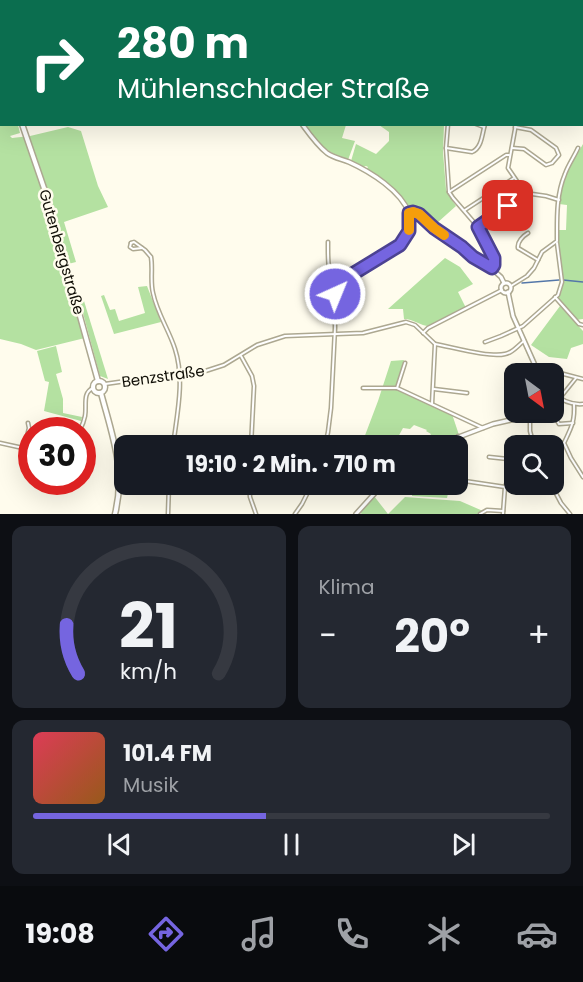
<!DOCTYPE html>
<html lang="de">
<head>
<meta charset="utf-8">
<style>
  :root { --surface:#171b24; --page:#242831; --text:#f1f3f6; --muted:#9ea1a6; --line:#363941; --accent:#7565e0 }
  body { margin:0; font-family:Poppins,sans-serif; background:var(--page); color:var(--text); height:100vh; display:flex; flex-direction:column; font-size:22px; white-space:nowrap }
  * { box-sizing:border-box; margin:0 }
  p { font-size:20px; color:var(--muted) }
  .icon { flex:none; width:33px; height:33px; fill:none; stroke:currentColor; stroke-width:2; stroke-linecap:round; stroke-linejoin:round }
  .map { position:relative; height:514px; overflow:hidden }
  .drawer { display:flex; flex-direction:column; gap:12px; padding:12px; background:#0d0f14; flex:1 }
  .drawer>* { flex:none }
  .top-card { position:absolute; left:0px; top:0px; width:584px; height:126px; box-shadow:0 6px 24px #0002; background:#0b6e4f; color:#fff; overflow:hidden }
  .needle { width:39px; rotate:148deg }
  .fabs { position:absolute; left:504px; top:363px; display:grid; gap:12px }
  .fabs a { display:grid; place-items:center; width:60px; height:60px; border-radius:12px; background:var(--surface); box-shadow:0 6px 24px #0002; font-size:30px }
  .speed { position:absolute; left:18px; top:417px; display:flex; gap:12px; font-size:30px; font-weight:700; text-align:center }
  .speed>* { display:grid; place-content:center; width:78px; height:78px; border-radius:50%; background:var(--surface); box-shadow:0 6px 24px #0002; line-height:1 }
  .speed .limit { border:9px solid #d22; background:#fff; color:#111 }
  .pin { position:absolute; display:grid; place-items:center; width:51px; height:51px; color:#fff; margin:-26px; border-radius:12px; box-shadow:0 3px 9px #0006 }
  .me { position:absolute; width:66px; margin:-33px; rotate:44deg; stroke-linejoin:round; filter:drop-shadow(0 0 4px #0008) }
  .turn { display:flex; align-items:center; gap:21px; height:126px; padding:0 18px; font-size:27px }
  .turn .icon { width:78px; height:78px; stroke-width:2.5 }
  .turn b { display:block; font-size:42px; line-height:51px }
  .big { font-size:45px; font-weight:700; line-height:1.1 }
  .drawer .tile { flex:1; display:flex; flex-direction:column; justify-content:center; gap:9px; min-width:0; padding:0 21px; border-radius:12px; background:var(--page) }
  .drawer .dial { align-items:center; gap:0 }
  .dial svg { height:156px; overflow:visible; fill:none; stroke:var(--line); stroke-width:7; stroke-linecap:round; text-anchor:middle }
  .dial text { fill:var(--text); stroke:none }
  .song { display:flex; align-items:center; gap:18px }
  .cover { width:72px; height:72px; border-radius:9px; background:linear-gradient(135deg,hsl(350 70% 55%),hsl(30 70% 35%)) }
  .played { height:6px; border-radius:3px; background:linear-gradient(90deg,var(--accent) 45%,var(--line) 45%) }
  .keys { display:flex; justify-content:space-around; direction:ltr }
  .heat { display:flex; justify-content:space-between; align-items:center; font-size:33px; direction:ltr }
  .drawer .tiles { flex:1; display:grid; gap:12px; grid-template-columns:1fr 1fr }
  .tile:last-child { grid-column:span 2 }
  .trip { position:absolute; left:114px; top:435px; width:354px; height:60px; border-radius:12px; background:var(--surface); box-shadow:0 6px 24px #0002; font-weight:700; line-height:60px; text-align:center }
  .dock { display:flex; height:96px; justify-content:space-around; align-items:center; background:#090b0e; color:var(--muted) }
  .dock .icon { width:42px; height:42px }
  .dock .active { color:var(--accent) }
  .dock b { font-size:27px; color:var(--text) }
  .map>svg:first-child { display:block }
  .green { fill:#b4e1a1 }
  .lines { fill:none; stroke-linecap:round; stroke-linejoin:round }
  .stream { stroke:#5477a9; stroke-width:1.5 }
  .minor-casing { stroke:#ada891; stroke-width:5 }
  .tertiary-casing { stroke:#ada891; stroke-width:6 }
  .secondary-casing { stroke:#ada891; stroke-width:7 }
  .minor { stroke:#fff; stroke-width:2 }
  .tertiary { stroke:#fff; stroke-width:3 }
  .secondary { stroke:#fff; stroke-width:4 }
  .route-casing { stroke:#4c4292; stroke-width:15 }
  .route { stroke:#7565e0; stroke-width:10 }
  .slow { stroke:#f59e0b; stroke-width:10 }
  .labels { text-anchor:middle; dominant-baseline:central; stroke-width:5; stroke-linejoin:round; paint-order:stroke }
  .street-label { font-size:15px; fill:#110f07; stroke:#fffced }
</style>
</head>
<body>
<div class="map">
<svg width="583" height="514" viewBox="0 0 583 514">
  <rect width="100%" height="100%" fill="#fffced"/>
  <g class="green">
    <path d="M0 23 2 29V124L18 125 20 133 10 136 12 138 30 136 68 127 81 131 98 186 108 207 64 222 76 262 68 264 85 338 36 350 21 344 0 339Z"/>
    <path d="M305 125H346L342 138 355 141 348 160C325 151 319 145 305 125Z"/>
    <path d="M379 125H444L443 152 446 189 448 194 456 206 437 223 427 213 414 211 409 208 397 191 366 170 368 167 366 166 363 167 351 161 356 144 376 154 389 141V132Z"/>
    <path d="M583 144V319L576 320 557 297 561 293 563 284 557 250V230H566L567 205 559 204 563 183 567 172Z"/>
    <path d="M445 258 460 267 473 284 458 292 466 308C458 312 436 325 429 326 421 326 413 319 404 319L403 309H388Z"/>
    <path d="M147 286 161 322 114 334 101 296 104 295 110 310 115 309 119 321 145 313 138 287Z"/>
    <path d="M84 301 108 379 100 376 80 302Z"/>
    <path d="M560 306 583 331V344L571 348 567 359 549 357 531 345Z"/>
    <path d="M56 346 62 372 56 374 63 399V413L82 417 81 421 44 411 49 382 45 381 37 351Z"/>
    <path d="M404 360 395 389 452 414 459 435 434 445 427 440 431 434 426 431 427 430 414 425 410 429 403 428 397 439 404 445 361 446 378 401 391 361Z"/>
    <path d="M412 485V484L450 485 447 498 412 496Z"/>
    <path d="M374 496 388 514 405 497 460 501 483 511 477 514H362L360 513Z"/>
  </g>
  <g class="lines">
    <g class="stream">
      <path d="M563 280 583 282"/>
      <path d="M522 283 559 280"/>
    </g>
    <defs>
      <g id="minor">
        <path d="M309 0 310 2"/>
        <path d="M439 0V2"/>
        <path d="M44 2 45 0"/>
        <path d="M315 2 318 0"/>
        <path d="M574 2V0"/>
        <path d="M582 32H583"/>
        <path d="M448 124 446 148 449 192 453 198 478 227 494 259V265L492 269"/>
        <path d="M476 124 484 127"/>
        <path d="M516 124 508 168 525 193 546 196 559 200"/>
        <path d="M446 148 472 152C482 148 482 134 485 124"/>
        <path d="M512 148 524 149 546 165 552 163 559 155 556 148 531 130 515 127"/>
        <path d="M449 192 506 155H509"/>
        <path d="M465 210 514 178"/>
        <path d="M478 227 525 195"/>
        <path d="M528 233C523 236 517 242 518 248L538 260"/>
        <path d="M328 242C328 257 327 276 337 288"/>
        <path d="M131 243 134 242 145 250 151 257C153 269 150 281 153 293 157 313 169 330 175 349 185 380 177 414 173 446"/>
        <path d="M131 243 130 247 133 249 142 248"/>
        <path d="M511 286 527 276 534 268 542 252 557 241C557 219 556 195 565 174 568 165 574 157 578 148"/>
        <path d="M555 297 579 324 583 325"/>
        <path d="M423 333 428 328 502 290"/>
        <path d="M485 342 501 336 523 326 558 295 562 282 557 243"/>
        <path d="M435 344C452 347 490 358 505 354 513 353 518 345 524 341"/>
        <path d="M241 356 252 376 254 386 251 446"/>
        <path d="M545 374 556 372 583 379"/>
        <path d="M105 384 133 380 180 377 193 375 224 365 257 345 285 336 363 333 406 322 415 325 435 344 432 404"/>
        <path d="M363 388H397L483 428"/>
        <path d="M397 388 405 363"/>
        <path d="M434 389 467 393"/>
        <path d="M554 393C562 401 571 405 583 404"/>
        <path d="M554 400 560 398 576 378"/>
        <path d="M552 412 559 424 573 423"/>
        <path d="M534 415 546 412"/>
        <path d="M530 418V431L534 446"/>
        <path d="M80 430C82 426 84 421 85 416 87 405 82 393 93 388"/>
        <path d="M0 443 32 450"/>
        <path d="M564 443 571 458 583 477"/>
        <path d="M325 446 328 432 331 408 335 328V293L337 288 346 278 400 245 409 231V213"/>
        <path d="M458 446V436"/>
        <path d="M554 447 564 443C571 428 575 422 574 404"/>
        <path d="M24 448 29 428 28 423"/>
        <path d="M489 457 508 459 513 467"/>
        <path d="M458 480 505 487"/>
        <path d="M249 484 250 497 256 514"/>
        <path d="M551 484 561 503 570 514"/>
        <path d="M537 487 546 485 552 492H555"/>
        <path d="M168 514 169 484"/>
        <path d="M295 514 302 504 312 484"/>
        <path d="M480 514 487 510 503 511"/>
        <path d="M503 514 505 487 514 464"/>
      </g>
      <g id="tertiary">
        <path d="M254 0 255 2"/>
        <path d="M302 124C310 135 317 145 327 153 334 158 342 159 349 162 371 172 401 191 409 213L413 212 419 214 434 228 462 247 473 257 492 269 501 277 504 283"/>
        <circle cx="506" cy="288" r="5"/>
        <path d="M508 292 513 316 538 372"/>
        <path d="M435 446 493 424 528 416 531 418 534 415 530 413 528 416"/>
        <path d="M356 514 375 493 386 484"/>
      </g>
      <g id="secondary">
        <path d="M582 45H583"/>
        <path d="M0 46 2 52"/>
        <path d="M582 58 583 57"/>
        <path d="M22 124 46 194 98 381"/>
        <circle cx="99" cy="387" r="6"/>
        <path d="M101 393C112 435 126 470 115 514"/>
      </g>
    </defs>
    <use href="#minor" class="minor-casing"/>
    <use href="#tertiary" class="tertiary-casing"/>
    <use href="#secondary" class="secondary-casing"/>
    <use href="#minor" class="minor"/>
    <use href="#tertiary" class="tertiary"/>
    <use href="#secondary" class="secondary"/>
  </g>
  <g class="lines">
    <defs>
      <path id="route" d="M335 294 340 284 346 278 400 245 409 231V213L413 212 419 214 434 228 462 247 473 257 492 268 494 265V258L478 227 508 206"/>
    </defs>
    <use href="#route" class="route-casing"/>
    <use href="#route" class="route"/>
    <path class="slow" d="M409 230V213L413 212 419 214 434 228 444 235"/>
  </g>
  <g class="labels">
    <g class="street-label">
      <text transform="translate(62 252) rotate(74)">Gutenbergstraße</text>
      <text transform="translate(163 376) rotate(-8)">Benzstraße</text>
    </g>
  </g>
</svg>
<div class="fabs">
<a><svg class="needle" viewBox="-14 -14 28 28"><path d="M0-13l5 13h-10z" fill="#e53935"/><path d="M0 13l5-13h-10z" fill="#9ea1a6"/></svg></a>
<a><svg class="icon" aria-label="search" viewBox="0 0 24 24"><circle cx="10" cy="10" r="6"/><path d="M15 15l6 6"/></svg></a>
</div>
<div class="speed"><div class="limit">30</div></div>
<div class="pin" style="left:508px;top:206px;background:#d93025"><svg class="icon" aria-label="arrive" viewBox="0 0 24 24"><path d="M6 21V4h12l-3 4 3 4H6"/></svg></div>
<svg class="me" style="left:335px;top:294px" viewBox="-20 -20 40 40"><circle r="17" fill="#7565e0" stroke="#fff" stroke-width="3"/><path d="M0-11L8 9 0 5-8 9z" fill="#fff"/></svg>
<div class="trip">19:10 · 2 Min. · 710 m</div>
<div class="top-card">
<div class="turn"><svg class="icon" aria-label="right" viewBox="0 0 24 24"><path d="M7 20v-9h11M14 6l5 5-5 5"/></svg><div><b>280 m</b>Mühlenschlader Straße</div></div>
</div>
</div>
<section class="drawer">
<div class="tiles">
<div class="tile dial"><svg viewBox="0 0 100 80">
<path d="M14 69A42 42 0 1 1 86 69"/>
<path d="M14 69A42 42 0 0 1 8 44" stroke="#7565e0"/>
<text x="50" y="56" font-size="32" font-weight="700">21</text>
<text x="50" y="72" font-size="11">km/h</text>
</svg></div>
<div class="tile"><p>Klima</p>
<div class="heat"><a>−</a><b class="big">20°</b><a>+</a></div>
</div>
<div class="tile">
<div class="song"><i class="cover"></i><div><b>101.4 FM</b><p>Musik</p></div></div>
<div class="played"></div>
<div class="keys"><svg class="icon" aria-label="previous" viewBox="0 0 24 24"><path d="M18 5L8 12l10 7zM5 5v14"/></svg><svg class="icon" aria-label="pause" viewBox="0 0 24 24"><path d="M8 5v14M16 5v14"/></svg><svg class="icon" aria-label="next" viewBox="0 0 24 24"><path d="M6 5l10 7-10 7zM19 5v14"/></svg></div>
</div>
</div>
</section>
<nav class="dock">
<b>19:08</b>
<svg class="icon active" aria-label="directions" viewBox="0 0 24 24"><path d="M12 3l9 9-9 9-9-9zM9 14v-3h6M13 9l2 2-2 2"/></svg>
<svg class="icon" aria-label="music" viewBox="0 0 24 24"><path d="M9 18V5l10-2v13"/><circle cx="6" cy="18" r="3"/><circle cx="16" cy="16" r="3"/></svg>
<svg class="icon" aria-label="phone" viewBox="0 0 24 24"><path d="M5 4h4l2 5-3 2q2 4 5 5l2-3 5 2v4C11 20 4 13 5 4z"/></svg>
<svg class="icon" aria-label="climate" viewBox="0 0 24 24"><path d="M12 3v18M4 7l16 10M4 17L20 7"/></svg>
<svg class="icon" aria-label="car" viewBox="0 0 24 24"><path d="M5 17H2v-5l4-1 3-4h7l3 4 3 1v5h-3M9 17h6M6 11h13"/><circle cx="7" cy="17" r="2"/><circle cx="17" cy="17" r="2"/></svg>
</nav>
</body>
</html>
